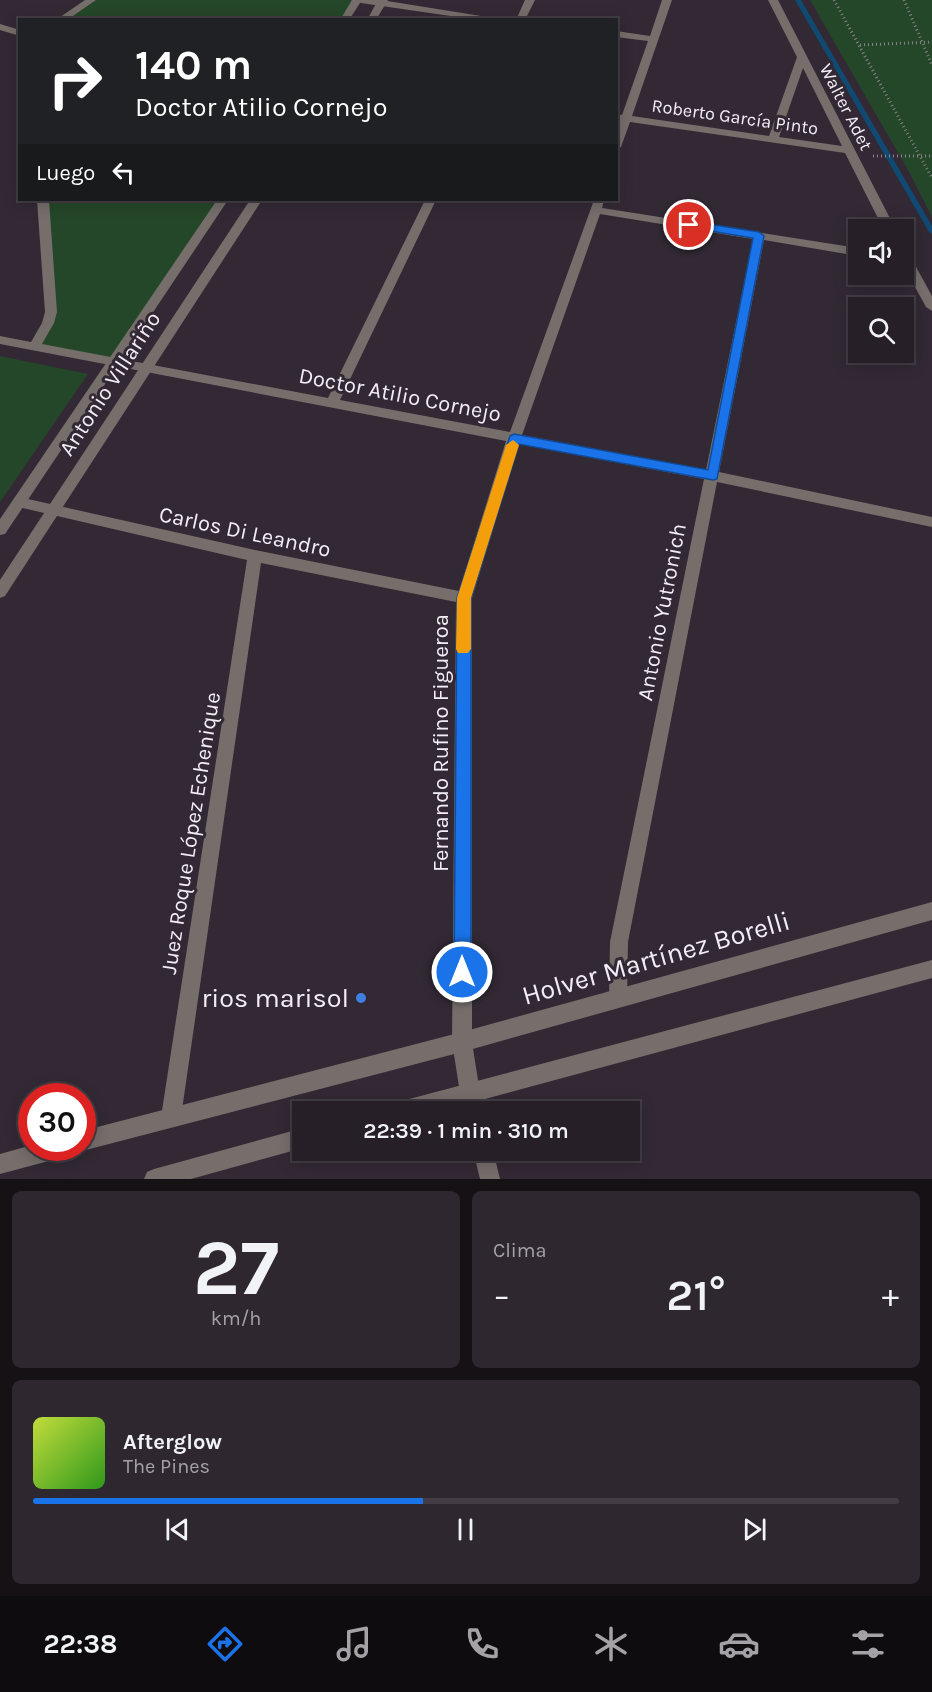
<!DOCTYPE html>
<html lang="es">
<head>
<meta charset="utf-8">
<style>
  :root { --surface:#261f27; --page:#2e272f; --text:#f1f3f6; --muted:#a4a2a7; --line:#423d44; --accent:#1a73e8 }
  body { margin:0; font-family:Karla,sans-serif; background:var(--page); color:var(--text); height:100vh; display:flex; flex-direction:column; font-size:22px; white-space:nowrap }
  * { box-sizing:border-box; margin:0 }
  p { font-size:20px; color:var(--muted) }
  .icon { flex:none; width:33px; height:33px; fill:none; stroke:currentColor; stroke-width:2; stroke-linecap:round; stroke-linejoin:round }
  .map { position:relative; height:1179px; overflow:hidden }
  .panel { display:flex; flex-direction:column; gap:12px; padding:12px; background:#151115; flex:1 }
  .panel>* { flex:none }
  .banner { position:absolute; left:18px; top:18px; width:600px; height:183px; border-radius:0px; box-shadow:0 3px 15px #0003,0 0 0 2px var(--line); background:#202124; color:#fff; overflow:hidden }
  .controls { position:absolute; left:848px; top:219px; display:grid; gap:12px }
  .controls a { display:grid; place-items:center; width:66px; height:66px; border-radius:0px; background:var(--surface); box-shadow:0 3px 15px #0003,0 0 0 2px var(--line); font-size:30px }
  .speed { position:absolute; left:18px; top:1083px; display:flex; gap:12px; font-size:30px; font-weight:700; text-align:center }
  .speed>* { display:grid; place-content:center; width:78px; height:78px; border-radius:50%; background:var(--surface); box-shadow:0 3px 15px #0003,0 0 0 2px var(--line); line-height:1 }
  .speed .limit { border:9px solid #d22; background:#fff; color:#111 }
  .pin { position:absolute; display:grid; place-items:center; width:51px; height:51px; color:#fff; margin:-26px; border:3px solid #fff; border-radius:50%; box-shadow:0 2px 6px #0007 }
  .me { position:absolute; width:66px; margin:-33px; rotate:0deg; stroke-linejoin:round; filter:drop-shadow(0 0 4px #0008) }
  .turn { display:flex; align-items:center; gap:21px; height:126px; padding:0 18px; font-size:27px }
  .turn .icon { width:78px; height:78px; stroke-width:2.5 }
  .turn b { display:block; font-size:42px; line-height:51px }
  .then { display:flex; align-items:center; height:57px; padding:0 18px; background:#0003; gap:12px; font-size:22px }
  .big { font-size:45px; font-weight:600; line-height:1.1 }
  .panel .tile { flex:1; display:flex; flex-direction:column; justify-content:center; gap:9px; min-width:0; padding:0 21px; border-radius:9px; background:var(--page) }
  .panel .dial { align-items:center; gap:0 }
  .dial b { font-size:78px; line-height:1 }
  .song { display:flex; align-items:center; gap:18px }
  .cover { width:72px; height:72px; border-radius:9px; background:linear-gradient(135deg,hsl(70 70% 55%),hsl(110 70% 35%)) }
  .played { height:6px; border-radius:3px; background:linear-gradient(90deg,var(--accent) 45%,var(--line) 45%) }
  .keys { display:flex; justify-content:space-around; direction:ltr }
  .heat { display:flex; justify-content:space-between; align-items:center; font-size:33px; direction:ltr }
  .panel .tiles { flex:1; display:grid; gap:12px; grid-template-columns:1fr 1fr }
  .tile:last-child { grid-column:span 2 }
  .trip { position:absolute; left:292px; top:1101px; width:348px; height:60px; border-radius:0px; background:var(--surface); box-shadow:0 3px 15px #0003,0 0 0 2px var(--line); font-weight:600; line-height:60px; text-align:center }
  .tabs { display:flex; height:96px; justify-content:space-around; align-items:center; background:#0f0c10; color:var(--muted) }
  .tabs .icon { width:42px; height:42px }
  .tabs .active { color:var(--accent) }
  .tabs b { font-size:27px; color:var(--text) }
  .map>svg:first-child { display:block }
  .green { fill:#254729 }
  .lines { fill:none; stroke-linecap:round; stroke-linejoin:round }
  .stream { fill:#104971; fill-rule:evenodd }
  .path { stroke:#88818a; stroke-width:3; stroke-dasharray:1 3; stroke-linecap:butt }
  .minor { fill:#756e6b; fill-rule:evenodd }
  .tertiary { fill:#756e6b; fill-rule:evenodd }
  .route { fill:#1a73e8; stroke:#114b97; stroke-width:1.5 }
  .slow { fill:#f59e0b }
  .shop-dot { fill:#3f7fe0; stroke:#322934; stroke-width:2 }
  .labels { text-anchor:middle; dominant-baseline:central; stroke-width:6; stroke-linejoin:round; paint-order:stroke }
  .far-street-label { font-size:18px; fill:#f3edf5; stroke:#322934 }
  .street-label { font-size:22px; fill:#f3edf5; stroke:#322934 }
  .near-street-label { font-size:27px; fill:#f3edf5; stroke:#322934 }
  .near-poi-label { font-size:27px; fill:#f3edf5; stroke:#322934; text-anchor:end }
</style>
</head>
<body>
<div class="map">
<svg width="932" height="1179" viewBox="0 0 932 1179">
  <rect width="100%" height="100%" fill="#322934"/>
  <g class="green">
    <path d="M86 0H356L343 19 55 20Z"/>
    <path d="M810 0H932V217L908 170Z"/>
    <path d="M42 200H222L114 361 35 347 51 312Z"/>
    <path d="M0 356 88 374 0 502Z"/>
  </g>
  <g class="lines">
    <path class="stream" d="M795 0H801L932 226V234L929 232Z"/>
    <g class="path">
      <path d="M834 0 932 178"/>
      <path d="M904 0 932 65"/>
      <path d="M860 45 932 42"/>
      <path d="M873 156H932"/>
    </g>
    <g class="minor">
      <path d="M85 0H96L67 20H56Z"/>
      <path d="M356 0H381L506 20H478L361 3Z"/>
      <path d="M525 0H535L525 20H516Z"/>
      <path d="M662 0H672L632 116 769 136 797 57 768 0H778L896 230H884L845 153 630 122 621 147 616 150V130L620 121 616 120V114L622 115 648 41 616 37V31L650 36ZM803 68 842 146 779 137Z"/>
      <path d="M0 24 20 30V36L0 30Z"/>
      <path d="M37 200H49L57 312 54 323 42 344 328 398 425 200H436L340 400 510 432 594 200H604L602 208 858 248V256L764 240 719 472 932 517V527L717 482 628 942 627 998 625 1005 618 1007 611 1005 609 998 610 942 704 479 519 444 472 598V1042L483 1112H463L452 1042 456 602 261 563 181 1117 178 1124 171 1127 164 1124 161 1117 247 560 14 506 12 502 19 497 255 550 459 591 506 441 0 344V336L31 342 42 323 45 312ZM600 214 753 239 706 470 522 435Z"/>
      <path d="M903 250 909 254 932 296V311L926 307 903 265Z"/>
      <path d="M473 1150H493L500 1179H480Z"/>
    </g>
    <g class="tertiary">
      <path d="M352 0H362L349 20H340Z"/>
      <path d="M378 0H388L376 20H367Z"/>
      <path d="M217 200H228L5 534 0 535V519Z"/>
      <path d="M250 200H262L5 596 0 598V580Z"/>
      <path d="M932 902V920L462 1052 82 1151 75 1148H82V1131L462 1032Z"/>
      <path d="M932 960V978L437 1112H388L391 1105 398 1102Z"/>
      <path d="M303 1128V1148L191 1179H144L147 1172 154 1169Z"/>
      <path d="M32 1145V1148H70L67 1155 60 1158 0 1174V1154Z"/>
    </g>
  </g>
  <path class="route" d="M689 221 759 232 764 236 717 479 713 480 519 444 471 598V972L468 978 462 980 456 978 454 972 457 598 510 436 514 434 708 470 753 238 686 227 684 225Z"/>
  <path class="slow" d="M513 440 519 445 471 598V649L468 653H458L456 649 457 598 506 445Z"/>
  <circle class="shop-dot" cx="361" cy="998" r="6"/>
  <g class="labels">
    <g class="far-street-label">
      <text transform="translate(846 107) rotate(63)">Walter Adet</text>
      <text transform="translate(735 117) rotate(8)">Roberto García Pinto</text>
    </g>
    <g class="street-label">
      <text transform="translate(110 384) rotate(-57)">Antonio Villariño</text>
      <text transform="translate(400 395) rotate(11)">Doctor Atilio Cornejo</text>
      <text transform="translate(245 532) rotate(12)">Carlos Di Leandro</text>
      <text transform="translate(662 612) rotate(-79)">Antonio Yutronich</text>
      <text transform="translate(441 743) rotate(-90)">Fernando Rufino Figueroa</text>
      <text transform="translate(191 833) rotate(-81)">Juez Roque López Echenique</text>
    </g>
    <g class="near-street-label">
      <text transform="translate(656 958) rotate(-16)">Holver Martínez Borelli</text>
    </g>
    <g class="near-poi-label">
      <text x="349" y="998">rios marisol</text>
    </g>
  </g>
</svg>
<div class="controls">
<a><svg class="icon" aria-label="sound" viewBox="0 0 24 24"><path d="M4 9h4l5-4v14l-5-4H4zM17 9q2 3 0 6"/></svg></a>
<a><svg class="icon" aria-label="search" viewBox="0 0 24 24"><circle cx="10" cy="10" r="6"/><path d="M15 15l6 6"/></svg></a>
</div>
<div class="speed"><div class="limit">30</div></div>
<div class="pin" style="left:689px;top:225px;background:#d93025"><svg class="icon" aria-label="arrive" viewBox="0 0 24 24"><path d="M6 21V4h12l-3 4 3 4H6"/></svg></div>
<svg class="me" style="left:462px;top:972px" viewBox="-20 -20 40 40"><circle r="17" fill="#1a73e8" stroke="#fff" stroke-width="3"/><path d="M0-11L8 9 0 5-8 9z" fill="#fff"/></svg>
<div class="trip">22:39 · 1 min · 310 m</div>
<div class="banner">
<div class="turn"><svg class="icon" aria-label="right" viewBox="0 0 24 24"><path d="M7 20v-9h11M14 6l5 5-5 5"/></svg><div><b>140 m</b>Doctor Atilio Cornejo</div></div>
<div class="then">Luego<svg class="icon" aria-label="left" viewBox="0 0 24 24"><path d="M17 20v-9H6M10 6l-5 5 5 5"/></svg></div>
</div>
</div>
<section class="panel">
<div class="tiles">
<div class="tile dial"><b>27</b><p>km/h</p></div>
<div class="tile"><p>Clima</p>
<div class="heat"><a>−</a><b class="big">21°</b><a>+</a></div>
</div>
<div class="tile">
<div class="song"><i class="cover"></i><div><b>Afterglow</b><p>The Pines</p></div></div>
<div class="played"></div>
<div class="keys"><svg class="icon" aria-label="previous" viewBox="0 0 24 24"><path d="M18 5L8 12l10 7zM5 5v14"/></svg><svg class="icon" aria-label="pause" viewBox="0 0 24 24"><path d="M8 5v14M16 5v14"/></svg><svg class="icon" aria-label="next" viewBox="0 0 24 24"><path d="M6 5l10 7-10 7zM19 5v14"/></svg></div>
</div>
</div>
</section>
<nav class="tabs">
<b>22:38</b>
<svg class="icon active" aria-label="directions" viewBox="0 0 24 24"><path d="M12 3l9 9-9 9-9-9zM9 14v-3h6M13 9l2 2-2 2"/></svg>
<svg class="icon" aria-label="music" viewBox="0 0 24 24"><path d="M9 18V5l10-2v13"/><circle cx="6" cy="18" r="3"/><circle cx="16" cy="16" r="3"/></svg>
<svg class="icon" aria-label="phone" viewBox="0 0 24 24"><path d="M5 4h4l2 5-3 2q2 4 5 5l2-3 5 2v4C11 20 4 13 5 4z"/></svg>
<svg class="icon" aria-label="climate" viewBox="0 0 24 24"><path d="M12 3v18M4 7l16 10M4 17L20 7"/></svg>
<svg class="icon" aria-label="car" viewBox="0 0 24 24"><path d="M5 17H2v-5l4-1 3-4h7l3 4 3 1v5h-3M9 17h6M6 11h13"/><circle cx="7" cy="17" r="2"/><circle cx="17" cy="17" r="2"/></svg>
<svg class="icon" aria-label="filters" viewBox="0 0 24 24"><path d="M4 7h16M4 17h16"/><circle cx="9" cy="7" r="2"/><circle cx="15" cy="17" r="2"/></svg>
</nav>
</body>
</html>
